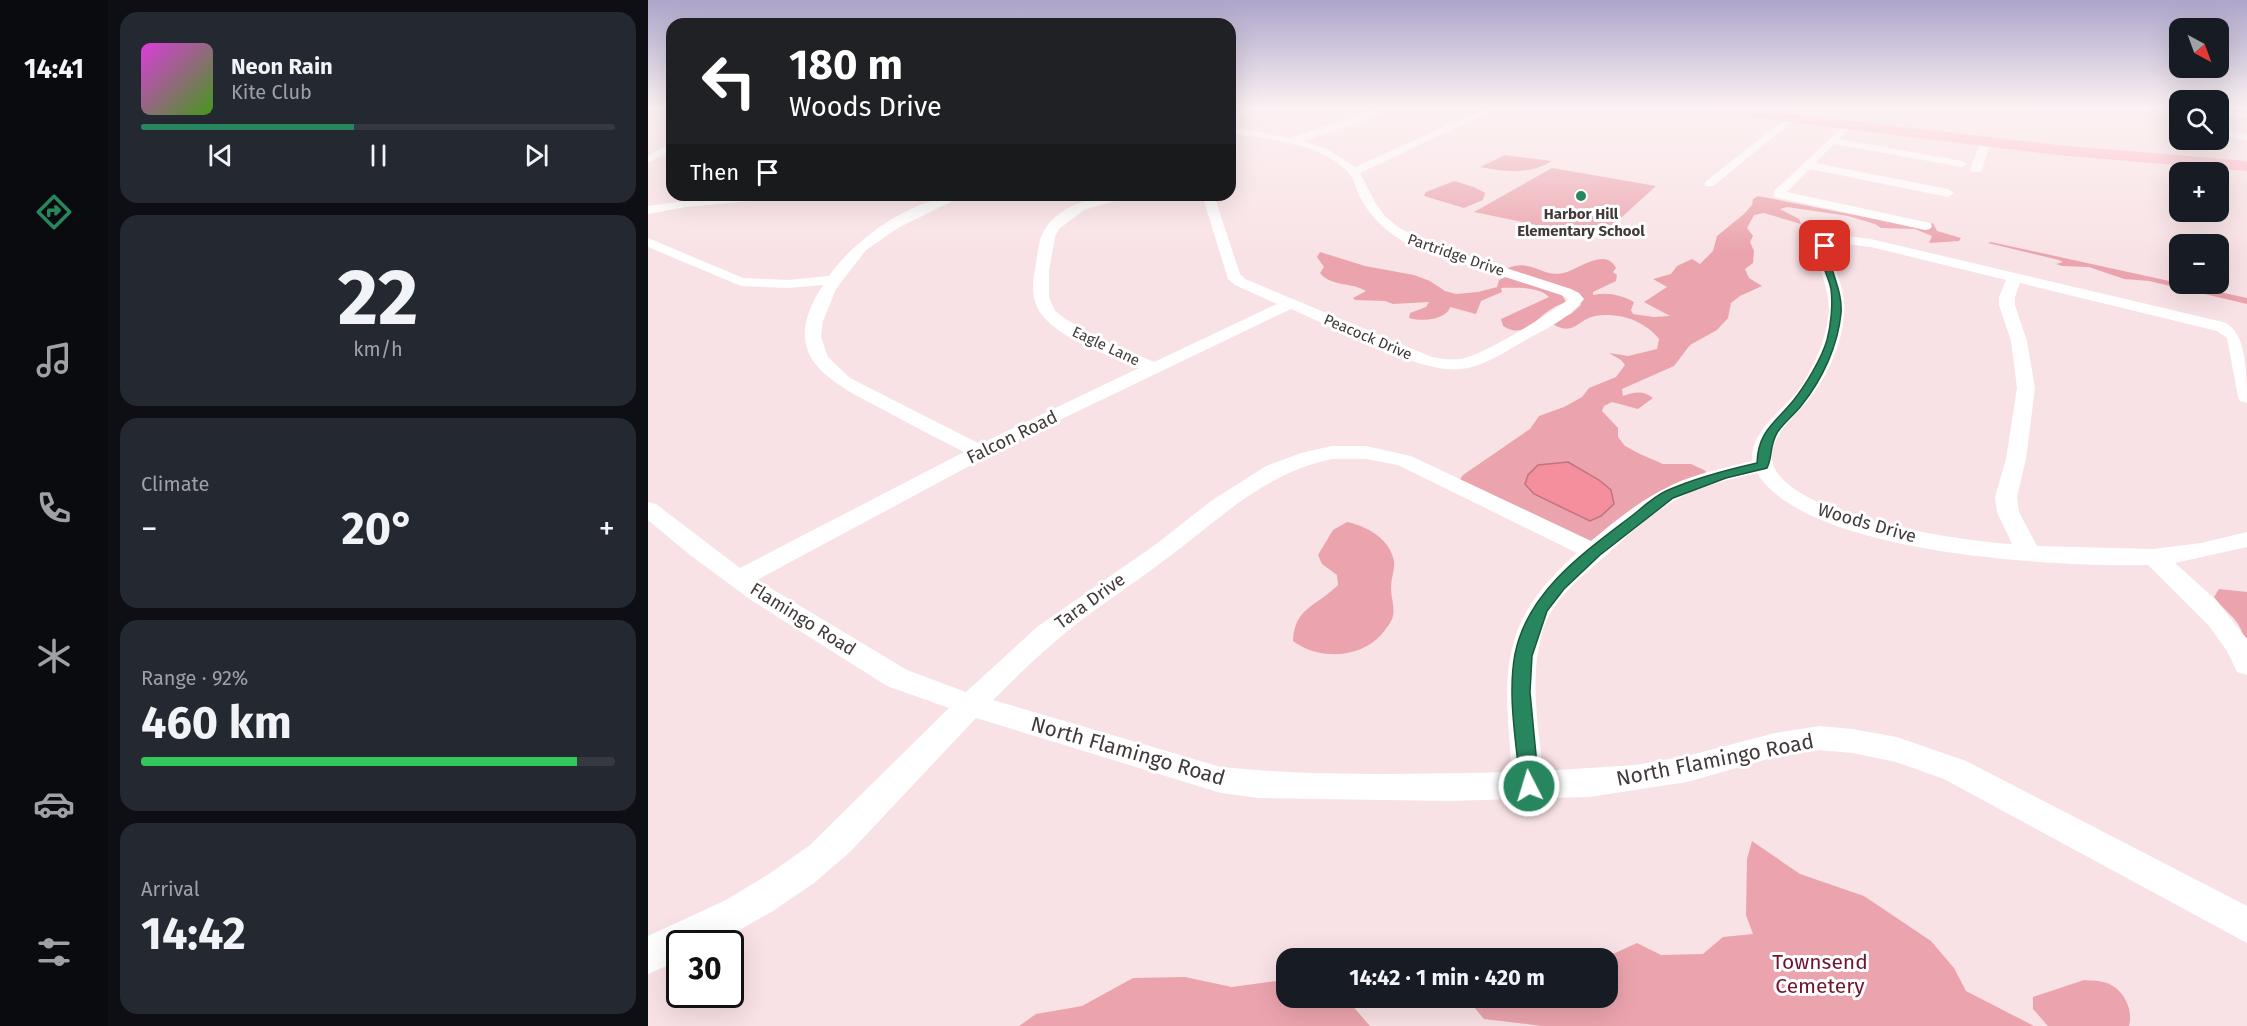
<!DOCTYPE html>
<html lang="en">
<head>
<meta charset="utf-8">
<style>
  :root { --surface:#171b24; --page:#242831; --text:#f1f3f6; --muted:#9ea1a6; --line:#363941; --accent:#28865e }
  body { margin:0; font-family:"Fira Sans",sans-serif; background:var(--page); color:var(--text); height:100vh; display:flex; flex-direction:column; font-size:22px; white-space:nowrap }
  * { box-sizing:border-box; margin:0 }
  p { font-size:20px; color:var(--muted) }
  .icon { flex:none; width:33px; height:33px; fill:none; stroke:currentColor; stroke-width:2; stroke-linecap:round; stroke-linejoin:round }
  .map { position:relative; flex:1; overflow:hidden }
  .side { display:flex; flex-direction:column; gap:12px; padding:12px; background:#0d0f14; width:540px }
  .side>* { flex:none }
  .hud { position:absolute; left:18px; top:18px; width:570px; height:183px; border-radius:18px; box-shadow:0 6px 24px #0002; background:#202124; color:#fff; overflow:hidden }
  .needle { width:39px; rotate:139deg }
  .buttons { position:absolute; left:1521px; top:18px; display:grid; gap:12px }
  .buttons a { display:grid; place-items:center; width:60px; height:60px; border-radius:12px; background:var(--surface); box-shadow:0 6px 24px #0002; font-size:30px }
  .speed { position:absolute; left:18px; top:930px; display:flex; gap:12px; font-size:30px; font-weight:700; text-align:center }
  .speed>* { display:grid; place-content:center; width:78px; height:78px; border-radius:50%; background:var(--surface); box-shadow:0 6px 24px #0002; line-height:1 }
  .speed .limit { border:3px solid #111; border-radius:9px; background:#fff; color:#111 }
  .pin { position:absolute; display:grid; place-items:center; width:51px; height:51px; color:#fff; margin:-26px; border-radius:12px; box-shadow:0 3px 9px #0006 }
  .me { position:absolute; width:66px; margin:-33px; rotate:355deg; stroke-linejoin:round; filter:drop-shadow(0 0 4px #0008) }
  .turn { display:flex; align-items:center; gap:21px; height:126px; padding:0 24px; font-size:27px }
  .turn .icon { width:78px; height:78px; stroke-width:2.5 }
  .turn b { display:block; font-size:42px; line-height:51px }
  .then { display:flex; align-items:center; height:57px; padding:0 24px; background:#0003; gap:12px; font-size:22px }
  .big { font-size:45px; font-weight:700; line-height:1.1 }
  .side .card { flex:1; display:flex; flex-direction:column; justify-content:center; gap:9px; min-width:0; padding:0 21px; border-radius:18px; background:var(--page) }
  .side .dial { align-items:center; gap:0 }
  .dial b { font-size:78px; line-height:1 }
  .song { display:flex; align-items:center; gap:18px }
  .cover { width:72px; height:72px; border-radius:9px; background:linear-gradient(135deg,hsl(300 70% 55%),hsl(100 70% 35%)) }
  .played { height:6px; border-radius:3px; background:linear-gradient(90deg,var(--accent) 45%,var(--line) 45%) }
  .keys { display:flex; justify-content:space-around; direction:ltr }
  .heat { display:flex; justify-content:space-between; align-items:center; font-size:33px; direction:ltr }
  .charge { height:9px; border-radius:4px; background:linear-gradient(90deg,#34c759 92%,var(--line) 0) }
  .trip { position:absolute; left:628px; top:948px; width:342px; height:60px; border-radius:18px; background:var(--surface); box-shadow:0 6px 24px #0002; font-weight:700; line-height:60px; text-align:center }
  main { display:flex; flex:1; min-height:0 }
  .dock { display:flex; flex-direction:column; width:108px; justify-content:space-around; align-items:center; background:#090b0e; color:var(--muted) }
  .dock .icon { width:42px; height:42px }
  .dock .on { color:var(--accent) }
  .dock b { font-size:27px; color:var(--text) }
  .map>svg:first-child { display:block }
  .green { fill:#eba4ad }
  .water { fill:#f58f9e; stroke:#bf7580; stroke-width:1.5 }
  .lines { fill:none; stroke-linecap:round; stroke-linejoin:round }
  .minor { fill:#fff; fill-rule:evenodd }
  .tertiary { fill:#fff; fill-rule:evenodd }
  .primary { fill:#feb3c0; fill-rule:evenodd }
  .route { fill:#28865e; stroke:#1a573d; stroke-width:1.5 }
  .poi-dot { fill:#28865e; stroke:#fff; stroke-width:2 }
  .labels { text-anchor:middle; dominant-baseline:central; stroke-width:6; stroke-linejoin:round; paint-order:stroke }
  .far-poi-label { font-size:15px; font-weight:bold; fill:#42393a; stroke:#fff }
  .far-street-label { font-size:15px; fill:#42393a; stroke:#fff }
  .street-label { font-size:18px; fill:#42393a; stroke:#fff }
  .near-street-label { font-size:21px; fill:#42393a; stroke:#fff }
  .near-park-label { font-size:21px; fill:#6f162e; stroke:#fff }
</style>
</head>
<body>
<main>
<nav class="dock">
<b>14:41</b>
<svg class="icon on" aria-label="directions" viewBox="0 0 24 24"><path d="M12 3l9 9-9 9-9-9zM9 14v-3h6M13 9l2 2-2 2"/></svg>
<svg class="icon" aria-label="music" viewBox="0 0 24 24"><path d="M9 18V5l10-2v13"/><circle cx="6" cy="18" r="3"/><circle cx="16" cy="16" r="3"/></svg>
<svg class="icon" aria-label="phone" viewBox="0 0 24 24"><path d="M5 4h4l2 5-3 2q2 4 5 5l2-3 5 2v4C11 20 4 13 5 4z"/></svg>
<svg class="icon" aria-label="climate" viewBox="0 0 24 24"><path d="M12 3v18M4 7l16 10M4 17L20 7"/></svg>
<svg class="icon" aria-label="car" viewBox="0 0 24 24"><path d="M5 17H2v-5l4-1 3-4h7l3 4 3 1v5h-3M9 17h6M6 11h13"/><circle cx="7" cy="17" r="2"/><circle cx="17" cy="17" r="2"/></svg>
<svg class="icon" aria-label="filters" viewBox="0 0 24 24"><path d="M4 7h16M4 17h16"/><circle cx="9" cy="7" r="2"/><circle cx="15" cy="17" r="2"/></svg>
</nav>
<section class="side">
<div class="card">
<div class="song"><i class="cover"></i><div><b>Neon Rain</b><p>Kite Club</p></div></div>
<div class="played"></div>
<div class="keys"><svg class="icon" aria-label="previous" viewBox="0 0 24 24"><path d="M18 5L8 12l10 7zM5 5v14"/></svg><svg class="icon" aria-label="pause" viewBox="0 0 24 24"><path d="M8 5v14M16 5v14"/></svg><svg class="icon" aria-label="next" viewBox="0 0 24 24"><path d="M6 5l10 7-10 7zM19 5v14"/></svg></div>
</div>
<div class="card dial"><b>22</b><p>km/h</p></div>
<div class="card"><p>Climate</p>
<div class="heat"><a>−</a><b class="big">20°</b><a>+</a></div>
</div>
<div class="card"><p>Range · 92%</p><b class="big">460 km</b><div class="charge"></div></div>
<div class="card"><p>Arrival</p><b class="big">14:42</b></div>
</section>
<div class="map">
<svg width="1599" height="1026" viewBox="0 0 1599 1026">
  <rect width="100%" height="100%" fill="#f9e2e5"/>
  <g class="green">
    <path d="M857 155 904 161C881 175 858 172 832 167Z"/>
    <path d="M904 168 1008 186 953 236 927 233 826 212Z"/>
    <path d="M806 181 826 187 837 193 835 200 816 208 776 196 778 192Z"/>
    <path d="M1110 196 1273 228 1285 223 1289 231 1313 238 1311 241 1281 243 1284 236 1267 229 1233 228 1227 224 1200 216 1139 207 1132 209 1151 219 1153 224 1116 213 1106 215 1099 228 1105 236 1102 242 1106 251 1105 263 1097 269 1101 278 1114 286 1092 296 1083 303 1080 318 1069 330 1042 345 1026 366 974 389 975 396C987 392 995 390 1005 398L990 409 964 402 956 406 954 411 970 428V437L977 446 992 454 1015 464H1043L1058 471 1055 476 947 552 808 485 815 475 882 429 891 416 916 407 934 397 941 388 968 377 977 365 973 360 961 353 980 356 1009 349 1011 339C997 321 971 312 947 316 930 319 926 337 905 324L906 321 923 314 933 305 931 301 913 293 918 302C914 304 909 305 905 308 887 318 877 340 855 326L853 319 901 297C891 286 867 288 853 288L854 292 833 301 828 314 802 307C799 320 772 322 761 318L762 313 778 307 781 302 745 304 737 301 707 300 705 298 718 291C704 282 683 287 672 273L676 267 669 257 672 252 717 266 766 275 782 281 797 291 808 294 830 292 849 287 851 280 860 276V268C886 258 895 280 919 272 933 267 958 248 968 268L965 272 969 275 968 281 945 292V295C960 292 973 295 986 302L983 310 985 314 1005 317 1022 316 996 302 1019 287 1005 279 1023 274 1029 266 1044 259 1052 264 1065 251 1069 236 1096 214 1104 205 1105 199Z"/>
    <path d="M1343 242 1599 298V304L1501 281 1476 279 1441 267 1414 266 1408 264 1415 262 1411 260 1340 243Z"/>
    <path d="M699 522C719 526 742 539 746 561 747 569 743 579 743 588 743 597 747 607 745 616 744 622 737 630 733 635 711 659 670 660 645 641 646 608 669 606 690 585L689 575 674 564 670 555 685 530Z"/>
    <path d="M1571 589 1599 592V639L1595 636C1592 619 1576 611 1566 597Z"/>
    <path d="M1104 841 1152 874 1216 896 1283 941 1306 968 1318 991 1386 1026H894L836 1019 825 1006 828 998H960V958H956L989 943 1013 955 1055 954 1075 937 1105 934 1098 915 1099 859Z"/>
    <path d="M537 977 584 987 628 981 639 982V998H692L702 1003 722 1026H371L388 1014 434 1006 485 978Z"/>
    <path d="M1436 980C1442 981 1449 980 1455 982 1474 986 1486 1008 1481 1026H1400L1385 1009V997Z"/>
  </g>
  <path class="water" d="M920 462 951 480 963 490 966 504 953 516 942 521 886 494 877 484 880 475 890 465Z"/>
  <g class="lines">
    <g class="minor">
      <path d="M602 108H617L582 119V113Z"/>
      <path d="M730 108H742L724 118 655 141 681 150 707 167 838 108H849L712 173 728 204 737 216 750 227 775 241 923 289 931 293 936 299C922 318 896 330 876 341 857 352 836 366 814 369 774 375 683 326 643 309L366 442 109 580 259 670 318 692 389 627 507 545 563 501 618 466 653 453 684 446H718L763 456 943 541C968 520 994 499 1024 485 1049 473 1077 468 1104 461 1102 429 1138 409 1154 385 1165 367 1175 345 1179 325 1186 292 1170 276 1169 247 1182 231 1205 237 1223 239L1575 322C1599 330 1599 377 1599 403L1592 401 1590 397 1579 338 1569 331 1372 283 1367 297V305L1379 341 1387 388 1378 459 1369 497 1371 512 1389 546 1505 549 1553 543 1599 532V547L1527 563 1568 600 1599 639V675L1589 672 1579 651 1561 626 1500 565C1411 567 1159 555 1109 473 1086 478 1061 484 1039 494 1007 509 982 534 956 557 933 577 905 599 895 630 881 676 890 724 895 771L987 765 1039 756 1127 733 1172 726 1204 729 1249 737 1318 761 1599 906V943L1296 779 1248 762 1204 753 1172 750 1127 757 1039 782 941 797 801 801 610 798 573 793 328 718 202 852 166 883 125 911 67 944H32V960L0 974V936L78 900 121 874 162 845 301 708 239 686 103 600 42 555 0 520V502L8 504 92 568 316 452C289 438 261 424 234 409 178 380 129 355 175 285L140 288 93 286 0 247V238L95 278 140 280 181 276C208 237 269 195 317 195L250 228 218 250 188 289 175 321 173 337 180 357 202 378 332 444 491 368C463 356 415 341 395 316 383 302 384 286 387 269 389 259 390 246 393 237 406 204 449 195 479 195L477 198 436 210 411 229 407 237 401 271V297L407 311 419 320 451 338 506 362 629 304 587 285 580 279 554 195H566L592 274 597 279 784 357C793 359 803 360 813 359 838 354 894 318 917 302L920 299 913 295 765 247C742 235 724 220 712 197 708 189 706 178 700 172 670 142 621 140 582 133V127L643 138ZM1197 244 1223 247 1358 280 1351 297V305L1363 341 1369 388 1358 459 1347 497 1349 512 1364 544C1321 542 1119 515 1124 454 1126 432 1149 415 1162 398 1180 375 1194 344 1196 315 1199 290 1185 271 1183 248ZM684 459H718L750 465 929 553C848 624 856 672 864 772 769 774 668 777 573 767L345 700C370 675 395 651 422 629 453 604 487 583 518 559 572 519 616 473 684 459Z"/>
      <path d="M1570 108 1599 113V119L1570 114Z"/>
      <path d="M1142 115 1150 117 1065 186H1057V182Z"/>
      <path d="M1195 127 1200 130 1191 139 1314 161 1319 164 1314 167 1186 144 1167 163 1300 189 1306 193 1300 197 1162 169 1139 192 1282 223 1284 226 1282 229 1277 230 1126 197V191Z"/>
      <path d="M1570 129 1599 134V140L1570 135Z"/>
      <path d="M1338 138 1343 141 1334 170 1332 172H1324L1322 170 1333 141Z"/>
      <path d="M24 143V150L0 163V155Z"/>
      <path d="M83 195H126L120 199 38 207 0 214V206Z"/>
    </g>
    <path class="tertiary" d="M1153 108H1233L1227 111 1112 117 1106 113 1112 109Z"/>
    <g class="primary">
      <path d="M1055 108H1093L1409 145 1599 161V171L1409 155 1062 112Z"/>
      <path d="M1521 108H1532V115Z"/>
    </g>
  </g>
  <linearGradient id="sky" x2="0" y2="1"><stop stop-color="#ada5ca"/><stop offset="0.43" stop-color="#fcf2f3"/><stop offset="1" stop-color="#fcf2f3" stop-opacity="0"/></linearGradient>
  <rect width="1599" height="251" fill="url(#sky)"/>
  <path class="route" d="M1174 244 1181 246C1179 268 1195 288 1193 313 1190 346 1174 380 1153 406 1146 415 1135 423 1129 433 1121 447 1125 456 1119 468L1078 478 1025 498 952 555 916 589 899 611 884 656 882 692 891 786 888 792 881 794 875 792 872 786C869 744 859 697 867 654 879 594 931 556 977 521 990 512 1003 498 1018 491 1047 478 1078 470 1109 463 1110 431 1127 423 1145 401 1157 386 1174 358 1179 340 1183 325 1185 304 1183 289 1180 274 1169 259 1174 244Z"/>
  <circle class="poi-dot" cx="933" cy="196" r="6"/>
  <g class="labels">
    <g class="far-poi-label">
      <text x="933" y="214">Harbor Hill<tspan x="933" dy="17">Elementary School</tspan></text>
    </g>
    <g class="far-street-label">
      <text transform="translate(808 255) rotate(19)">Partridge Drive</text>
      <text transform="translate(720 337) rotate(23)">Peacock Drive</text>
      <text transform="translate(458 346) rotate(25)">Eagle Lane</text>
    </g>
    <g class="street-label">
      <text transform="translate(364 437) rotate(-26)">Falcon Road</text>
      <text transform="translate(1219 523) rotate(16)">Woods Drive</text>
      <text transform="translate(442 601) rotate(-36)">Tara Drive</text>
      <text transform="translate(155 619) rotate(32)">Flamingo Road</text>
    </g>
    <g class="near-street-label">
      <text transform="translate(480 751) rotate(16)">North Flamingo Road</text>
      <text transform="translate(1067 760) rotate(-11)">North Flamingo Road</text>
    </g>
    <g class="near-park-label">
      <text x="1172" y="962">Townsend<tspan x="1172" dy="24">Cemetery</tspan></text>
    </g>
  </g>
</svg>
<div class="buttons">
<a><svg class="needle" viewBox="-14 -14 28 28"><path d="M0-13l5 13h-10z" fill="#e53935"/><path d="M0 13l5-13h-10z" fill="#9ea1a6"/></svg></a>
<a><svg class="icon" aria-label="search" viewBox="0 0 24 24"><circle cx="10" cy="10" r="6"/><path d="M15 15l6 6"/></svg></a>
<a>+</a>
<a>−</a>
</div>
<div class="speed"><div class="limit">30</div></div>
<div class="pin" style="left:1177px;top:246px;background:#d93025"><svg class="icon" aria-label="arrive" viewBox="0 0 24 24"><path d="M6 21V4h12l-3 4 3 4H6"/></svg></div>
<svg class="me" style="left:881px;top:786px" viewBox="-20 -20 40 40"><circle r="17" fill="#28865e" stroke="#fff" stroke-width="3"/><path d="M0-11L8 9 0 5-8 9z" fill="#fff"/></svg>
<div class="trip">14:42 · 1 min · 420 m</div>
<div class="hud">
<div class="turn"><svg class="icon" aria-label="left" viewBox="0 0 24 24"><path d="M17 20v-9H6M10 6l-5 5 5 5"/></svg><div><b>180 m</b>Woods Drive</div></div>
<div class="then">Then<svg class="icon" aria-label="arrive" viewBox="0 0 24 24"><path d="M6 21V4h12l-3 4 3 4H6"/></svg></div>
</div>
</div>
</main>
</body>
</html>
